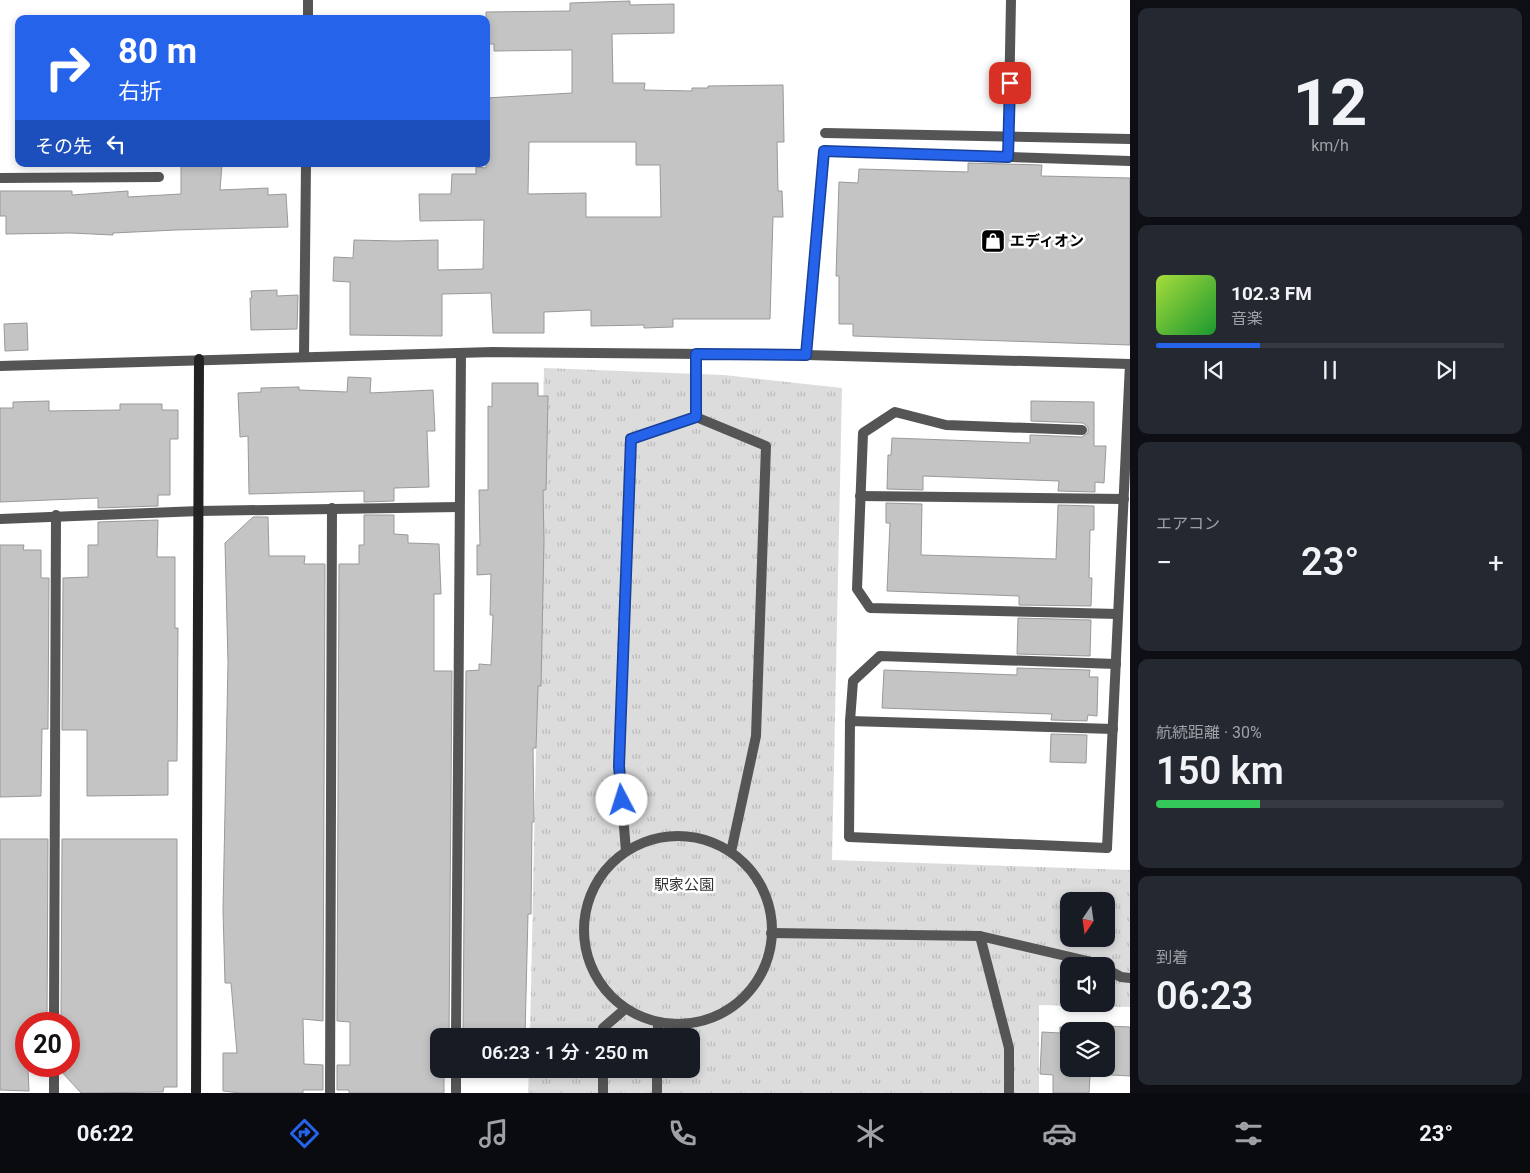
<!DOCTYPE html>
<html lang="ja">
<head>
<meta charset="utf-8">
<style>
  :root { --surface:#171b24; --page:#242831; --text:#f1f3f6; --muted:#9ea1a6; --line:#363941; --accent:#2563eb }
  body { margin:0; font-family:Roboto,"Noto Sans JP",sans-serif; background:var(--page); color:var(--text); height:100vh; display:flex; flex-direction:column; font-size:19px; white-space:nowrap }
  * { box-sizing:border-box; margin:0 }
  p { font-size:16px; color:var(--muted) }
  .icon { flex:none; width:28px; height:28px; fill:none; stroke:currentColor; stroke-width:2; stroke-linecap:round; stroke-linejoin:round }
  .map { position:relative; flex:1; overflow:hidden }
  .details { display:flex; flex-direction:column; gap:8px; padding:8px; background:#0d0f14; width:400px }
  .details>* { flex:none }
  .guide { position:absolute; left:15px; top:15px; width:475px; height:152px; border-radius:10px; box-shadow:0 2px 8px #0003; background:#2563eb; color:#fff; overflow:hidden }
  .needle { width:32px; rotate:193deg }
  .buttons { position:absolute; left:1060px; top:892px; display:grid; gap:10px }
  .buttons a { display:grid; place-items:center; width:55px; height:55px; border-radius:10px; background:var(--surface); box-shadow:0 2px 8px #0003; font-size:25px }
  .speed { position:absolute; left:15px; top:1012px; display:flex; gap:10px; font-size:25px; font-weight:700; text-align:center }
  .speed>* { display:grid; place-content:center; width:65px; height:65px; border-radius:50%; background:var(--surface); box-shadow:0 2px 8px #0003; line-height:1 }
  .speed .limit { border:8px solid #d22; background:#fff; color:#111 }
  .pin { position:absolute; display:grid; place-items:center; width:42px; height:42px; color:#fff; margin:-21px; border-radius:10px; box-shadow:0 2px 8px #0006 }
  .me { position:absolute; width:55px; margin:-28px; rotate:355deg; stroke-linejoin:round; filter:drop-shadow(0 0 4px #0008) }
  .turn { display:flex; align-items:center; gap:18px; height:105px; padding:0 20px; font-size:22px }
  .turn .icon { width:65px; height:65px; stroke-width:2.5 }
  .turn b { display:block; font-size:35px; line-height:42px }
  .then { display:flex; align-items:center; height:48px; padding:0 20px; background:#0003; gap:10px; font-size:19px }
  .big { font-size:38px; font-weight:600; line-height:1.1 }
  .details .card { flex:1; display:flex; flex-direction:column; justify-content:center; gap:8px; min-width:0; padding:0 18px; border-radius:10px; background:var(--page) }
  .details .dial { align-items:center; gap:0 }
  .dial b { font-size:65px; line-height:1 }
  .song { display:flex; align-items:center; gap:15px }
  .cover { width:60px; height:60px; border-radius:8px; background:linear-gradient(135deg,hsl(80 70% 55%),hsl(130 70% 35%)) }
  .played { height:5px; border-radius:2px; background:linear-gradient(90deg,var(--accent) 30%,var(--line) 30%) }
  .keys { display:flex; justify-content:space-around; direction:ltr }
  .heat { display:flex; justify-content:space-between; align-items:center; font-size:28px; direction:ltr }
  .charge { height:8px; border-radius:4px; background:linear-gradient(90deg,#34c759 30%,var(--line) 0) }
  .trip { position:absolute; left:430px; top:1028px; width:270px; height:50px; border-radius:10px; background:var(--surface); box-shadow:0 2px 8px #0003; font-weight:600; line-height:50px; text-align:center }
  .tab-bar { display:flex; height:80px; justify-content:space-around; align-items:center; background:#090b0e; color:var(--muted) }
  .tab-bar .icon { width:35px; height:35px }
  .tab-bar .on { color:var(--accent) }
  .tab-bar b { font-size:22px; color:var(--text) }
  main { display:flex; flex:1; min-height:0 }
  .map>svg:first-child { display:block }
  .grass { fill:url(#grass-tufts); fill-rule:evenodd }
  .building { fill:#c4c4c4; stroke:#999; fill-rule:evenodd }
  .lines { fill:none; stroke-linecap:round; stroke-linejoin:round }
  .lane { stroke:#555; stroke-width:10 }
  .street { stroke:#555; stroke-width:10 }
  .secondary { stroke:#222; stroke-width:10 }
  .route-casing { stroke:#184099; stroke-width:12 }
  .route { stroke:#2563eb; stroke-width:9 }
  .labels { text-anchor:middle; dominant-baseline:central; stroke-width:5; stroke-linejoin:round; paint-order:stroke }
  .poi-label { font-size:15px; font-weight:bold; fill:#000; stroke:#fff; text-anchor:start }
  .park-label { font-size:15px; fill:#333; stroke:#fff }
</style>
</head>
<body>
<main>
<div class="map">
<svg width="1130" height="1093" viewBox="0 0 1130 1093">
  <defs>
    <pattern id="grass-tufts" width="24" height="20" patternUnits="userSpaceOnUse" patternTransform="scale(1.25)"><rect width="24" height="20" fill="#dcdcdc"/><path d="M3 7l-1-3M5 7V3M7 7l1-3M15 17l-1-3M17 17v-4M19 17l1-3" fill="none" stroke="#bbb"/></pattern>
  </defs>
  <rect width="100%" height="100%" fill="#fff"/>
  <path class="grass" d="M544 368 724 375 842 388 832 860 1130 870V1007L1039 1005V1093H528L529 1069H691V1036H530ZM1069 901H1106V939H1069ZM1069 966H1106V1004H1069Z"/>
  <g class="building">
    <path d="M630 1V5L674 4V33L612 34 613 83H645L644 90 692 91V88H708V86L783 85 784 142H777L778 191H782L783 217H773L770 319H673V327L644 328V325L591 326V310L544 312V333H493L491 293 442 294V336L350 335V282L333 281 334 257 353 258 354 240 396 241 438 240V270L483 269 484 220 420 221 419 194H451L452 174H476V167L486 168V98L572 93V50L494 51V44H486V12L570 11V3ZM529 142H636V165H660L661 217H586V193L528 194Z"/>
    <path d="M968 163 1042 165 1041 176 1130 178V345L853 336V324H839V276H836L839 182 858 183 859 169 968 172Z"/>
    <path d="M181 164H222L220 190 268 188V195L286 194 288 227 176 230 113 233V235L71 233 6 234V216H0V191H72V195L128 191V197L181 194Z"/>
    <path d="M277 290V296L298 295 297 329 251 330 250 298H252L251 291Z"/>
    <path d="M27 323 28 350 5 351 4 324Z"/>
    <path d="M348 377 371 378 370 393 433 390 435 431H427L429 487 394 488V501L364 502V491L249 494 248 436 240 437 238 393 261 392V388L299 387V390L347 392Z"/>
    <path d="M492 383H538V396H548L546 490H543L544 541 541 686H538L536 748H533L534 822H532L531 914H528L525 1036H463L466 671 479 670V664L491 665 493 615H490L491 574 477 575V545H480L479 490H488V406L492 407Z"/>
    <path d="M49 401V411L120 410V404H162V410H178V439H170V495H158V506L98 508V498L0 502V408H13V402Z"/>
    <path d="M1031 401 1094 402V446H1106L1104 483 1095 482V492L1058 491 1059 481 923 476V490L887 489 888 455H891L892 438 1030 443V435L1082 437 1088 433V427L1083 423 1031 421Z"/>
    <path d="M886 503 922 504 921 555 1056 559 1058 505 1094 506V530H1090L1089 578H1092L1091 606 1019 605V596L887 591 890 523H886Z"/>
    <path d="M364 515H394V534L408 535V543L439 544 441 594H434V671H452L449 1036H439V1069H444V1093H349V1090H337V1065H350V1022L337 1021 339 564H359V545H364Z"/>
    <path d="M253 517H268L269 556H305L304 564H325L323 1021 303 1019 304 1064 323 1065V1090H303V1093H240L223 1091V1053H237L231 983H225L223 910 228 663 225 543Z"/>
    <path d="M158 520 157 557H175V628H178L177 761H168V795L87 796V730H62L63 578 88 577V545H98V522Z"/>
    <path d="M0 545H24L23 550H41V578H49L48 729H42L41 796 0 797Z"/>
    <path d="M1018 618 1091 620 1090 656 1017 654Z"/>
    <path d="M1017 668 1090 670 1089 677H1098L1097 716 1088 715 1087 721 1051 720 1052 714 882 708 884 670 1017 675Z"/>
    <path d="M1051 734 1087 735 1086 763 1050 762Z"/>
    <path d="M0 839H48L47 1024H26L29 1091 0 1090Z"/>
    <path d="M62 839H177V1087H164L163 1092 81 1093 61 1071V1066H69V1024H61Z"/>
    <path d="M1107 1026 1130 1027V1076L1092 1074 1090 1076 1089 1093H1053V1075L1040 1074 1042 1032 1060 1033V1027L1107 1029ZM1069 1031H1106V1069H1069Z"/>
  </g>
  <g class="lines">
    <g class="lane">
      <path d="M825 133 1130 139"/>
      <path d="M1008 157 1011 0"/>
      <path d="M806 355 824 151 1130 161"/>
      <path d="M696 417 766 446 756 736 731 852"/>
      <path d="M1082 430 946 425 895 412 863 433 857 589 870 608 1118 614"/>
      <path d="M860 496 1124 499"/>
      <path d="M850 721 853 681 880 656 1116 664"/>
      <circle cx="678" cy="930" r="94"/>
      <path d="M1107 848 849 837 850 721 1113 729"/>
      <path d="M626 851 619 766 631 439 696 417V354"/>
      <path d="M771 933 980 936 1096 963 1102 966"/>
      <path d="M980 936 1009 1048V1093"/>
      <path d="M1106 969 1121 977 1130 978"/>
      <path d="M603 1036V1028L625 1009"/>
      <path d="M658 1036V1023"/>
      <path d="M603 1069V1093"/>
      <path d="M657 1093V1069"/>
    </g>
    <g class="street">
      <path d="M308 19V0"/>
      <path d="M0 178 159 177"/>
      <path d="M304 357 306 164"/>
      <path d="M0 366 493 352 806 355 1130 364"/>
      <path d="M0 519 199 511 459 507"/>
      <path d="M1107 848 1130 364"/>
      <path d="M54 1024 56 515"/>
      <path d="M456 1036 461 353"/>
      <path d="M54 1093V1066"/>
      <path d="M330 1093 332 508"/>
      <path d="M456 1093V1069"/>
    </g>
    <path class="secondary" d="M196 1093 199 359"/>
  </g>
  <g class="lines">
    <defs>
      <path id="route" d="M622 800 619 766 631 439 696 417V354L806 355 824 151 1008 157 1010 83"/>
    </defs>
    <use href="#route" class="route-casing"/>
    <use href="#route" class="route"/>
  </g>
  <defs>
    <symbol id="shop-square" viewBox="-11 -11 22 22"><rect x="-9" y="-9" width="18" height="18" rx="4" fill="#000" stroke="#fff"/><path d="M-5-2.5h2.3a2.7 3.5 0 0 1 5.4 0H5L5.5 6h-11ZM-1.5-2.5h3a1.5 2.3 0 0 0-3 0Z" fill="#fff"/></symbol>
  </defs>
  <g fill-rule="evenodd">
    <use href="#shop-square" x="979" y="227" width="28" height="28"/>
  </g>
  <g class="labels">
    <g class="poi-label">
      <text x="1010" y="241">エディオン</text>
    </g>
    <g class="park-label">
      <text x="684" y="885">駅家公園</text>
    </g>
  </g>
</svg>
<div class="buttons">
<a><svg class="needle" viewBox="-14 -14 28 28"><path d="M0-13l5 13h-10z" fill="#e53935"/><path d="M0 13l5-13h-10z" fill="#9ea1a6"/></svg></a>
<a><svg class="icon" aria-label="sound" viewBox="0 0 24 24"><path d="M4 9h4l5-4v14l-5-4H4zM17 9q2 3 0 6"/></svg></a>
<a><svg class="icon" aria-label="layers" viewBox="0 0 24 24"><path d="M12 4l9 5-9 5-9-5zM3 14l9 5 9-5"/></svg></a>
</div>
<div class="speed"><div class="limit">20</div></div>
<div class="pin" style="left:1010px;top:83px;background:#d93025"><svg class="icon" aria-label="arrive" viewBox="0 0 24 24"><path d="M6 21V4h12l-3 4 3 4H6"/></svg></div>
<svg class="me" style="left:622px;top:800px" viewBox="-20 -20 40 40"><circle r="19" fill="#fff"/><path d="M0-13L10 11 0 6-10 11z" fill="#2563eb"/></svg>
<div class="trip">06:23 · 1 分 · 250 m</div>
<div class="guide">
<div class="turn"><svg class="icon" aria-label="right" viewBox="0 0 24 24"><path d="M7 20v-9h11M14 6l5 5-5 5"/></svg><div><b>80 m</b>右折</div></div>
<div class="then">その先<svg class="icon" aria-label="left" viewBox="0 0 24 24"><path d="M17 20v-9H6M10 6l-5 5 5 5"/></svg></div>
</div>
</div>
<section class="details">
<div class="card dial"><b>12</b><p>km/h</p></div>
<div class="card">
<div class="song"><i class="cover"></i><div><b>102.3 FM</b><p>音楽</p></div></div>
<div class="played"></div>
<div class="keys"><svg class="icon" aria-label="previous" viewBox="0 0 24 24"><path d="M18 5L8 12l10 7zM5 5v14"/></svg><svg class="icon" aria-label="pause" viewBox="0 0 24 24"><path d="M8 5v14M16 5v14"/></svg><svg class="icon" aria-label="next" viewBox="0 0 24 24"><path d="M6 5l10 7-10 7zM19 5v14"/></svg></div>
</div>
<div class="card"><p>エアコン</p>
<div class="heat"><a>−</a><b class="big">23°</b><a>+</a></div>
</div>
<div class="card"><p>航続距離 · 30%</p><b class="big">150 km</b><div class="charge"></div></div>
<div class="card"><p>到着</p><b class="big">06:23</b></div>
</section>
</main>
<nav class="tab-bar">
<b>06:22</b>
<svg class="icon on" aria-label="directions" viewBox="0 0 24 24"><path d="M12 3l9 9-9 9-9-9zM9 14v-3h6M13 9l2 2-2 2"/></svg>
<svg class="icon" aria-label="music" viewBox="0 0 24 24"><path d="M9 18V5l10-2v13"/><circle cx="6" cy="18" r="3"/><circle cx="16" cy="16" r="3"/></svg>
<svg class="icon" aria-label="phone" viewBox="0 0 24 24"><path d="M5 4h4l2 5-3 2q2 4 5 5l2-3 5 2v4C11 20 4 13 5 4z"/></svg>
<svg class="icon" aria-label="climate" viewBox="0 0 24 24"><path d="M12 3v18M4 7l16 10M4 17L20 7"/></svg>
<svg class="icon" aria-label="car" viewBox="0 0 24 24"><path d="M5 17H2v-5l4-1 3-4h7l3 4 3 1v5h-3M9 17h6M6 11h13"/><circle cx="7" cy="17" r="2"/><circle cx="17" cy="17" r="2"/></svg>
<svg class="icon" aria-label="filters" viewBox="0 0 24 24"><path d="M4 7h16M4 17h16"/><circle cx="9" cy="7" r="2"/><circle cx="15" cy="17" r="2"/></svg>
<b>23°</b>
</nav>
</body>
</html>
